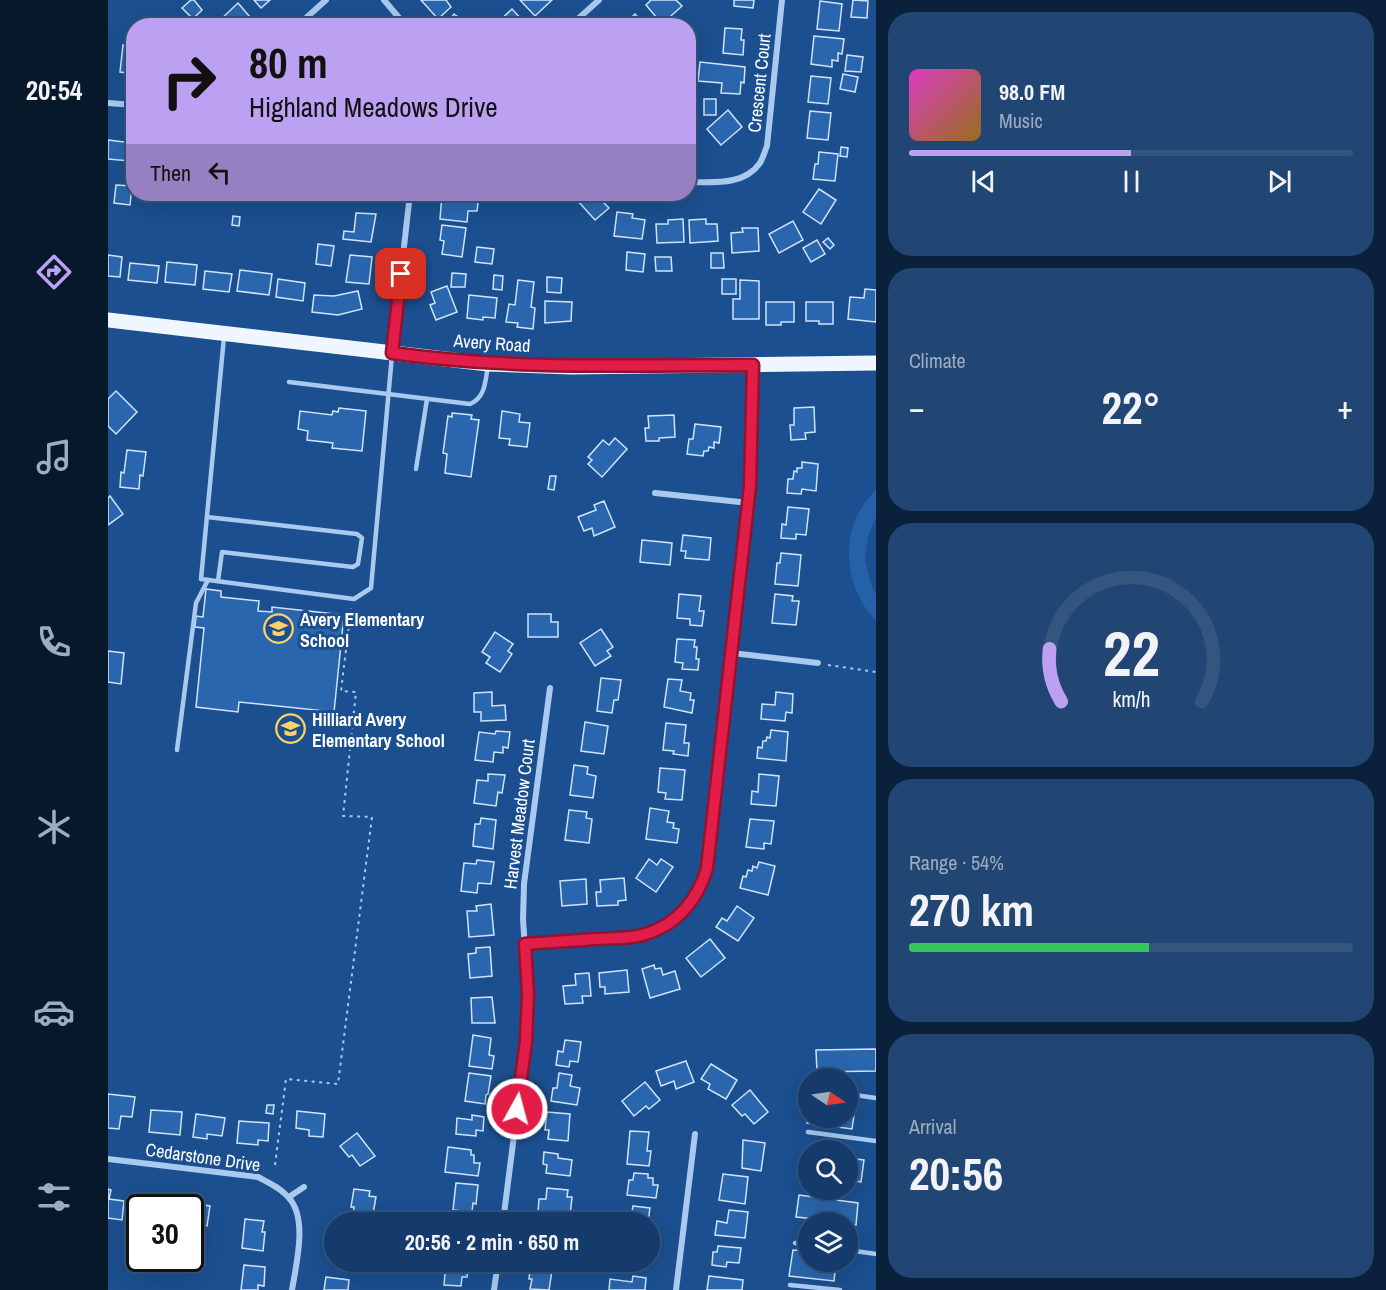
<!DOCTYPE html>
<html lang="en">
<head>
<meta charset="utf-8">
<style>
  :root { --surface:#143b6b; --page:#214673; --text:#f1f3f6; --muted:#9dadc1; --line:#33557e; --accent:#bca0f2 }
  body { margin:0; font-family:"Archivo Narrow",sans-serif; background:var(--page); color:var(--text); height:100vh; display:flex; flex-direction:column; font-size:22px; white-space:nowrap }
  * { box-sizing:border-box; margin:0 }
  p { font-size:20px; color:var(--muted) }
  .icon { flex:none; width:33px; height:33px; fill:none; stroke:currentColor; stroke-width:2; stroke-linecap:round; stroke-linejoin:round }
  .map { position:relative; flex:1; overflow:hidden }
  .side { display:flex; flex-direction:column; gap:12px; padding:12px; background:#0b203b; width:510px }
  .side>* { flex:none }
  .banner { position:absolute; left:18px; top:18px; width:570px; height:183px; border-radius:24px; box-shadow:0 6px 24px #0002,0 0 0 2px var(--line); background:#bca0f2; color:#111; overflow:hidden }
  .needle { width:39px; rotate:103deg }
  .fabs { position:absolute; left:690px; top:1068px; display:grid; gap:12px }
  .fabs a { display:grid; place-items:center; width:60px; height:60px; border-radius:50%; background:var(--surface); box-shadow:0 6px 24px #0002,0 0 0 2px var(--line); font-size:30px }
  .speed { position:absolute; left:18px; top:1194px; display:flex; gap:12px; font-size:30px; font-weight:700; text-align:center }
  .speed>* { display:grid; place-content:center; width:78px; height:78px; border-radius:50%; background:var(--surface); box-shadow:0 6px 24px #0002,0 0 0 2px var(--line); line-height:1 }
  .speed .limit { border:3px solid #111; border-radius:9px; background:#fff; color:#111 }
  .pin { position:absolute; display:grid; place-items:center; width:51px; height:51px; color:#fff; margin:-26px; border-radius:12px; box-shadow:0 3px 9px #0006 }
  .me { position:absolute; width:66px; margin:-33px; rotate:7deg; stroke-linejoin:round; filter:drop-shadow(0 0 4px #0008) }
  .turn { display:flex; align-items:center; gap:21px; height:126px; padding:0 24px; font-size:27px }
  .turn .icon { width:78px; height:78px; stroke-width:2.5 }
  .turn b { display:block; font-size:42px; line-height:51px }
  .then { display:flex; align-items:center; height:57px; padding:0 24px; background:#0003; gap:12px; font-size:22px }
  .big { font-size:45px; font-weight:700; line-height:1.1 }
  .side .widget { flex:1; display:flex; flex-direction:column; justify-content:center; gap:9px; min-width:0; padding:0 21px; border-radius:24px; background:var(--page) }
  .side .dial { align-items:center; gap:0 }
  .dial svg { height:156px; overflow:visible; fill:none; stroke:var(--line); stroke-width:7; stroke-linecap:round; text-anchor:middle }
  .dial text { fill:var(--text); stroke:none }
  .song { display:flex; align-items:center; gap:18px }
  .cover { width:72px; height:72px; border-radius:9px; background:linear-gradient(135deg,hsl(310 70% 55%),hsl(40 70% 35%)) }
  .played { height:6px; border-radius:3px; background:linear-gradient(90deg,var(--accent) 50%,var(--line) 50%) }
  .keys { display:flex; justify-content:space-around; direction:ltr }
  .heat { display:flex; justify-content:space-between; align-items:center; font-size:33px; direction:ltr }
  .charge { height:9px; border-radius:4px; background:linear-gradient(90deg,#34c759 54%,var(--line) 0) }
  .trip { position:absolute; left:216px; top:1212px; width:336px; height:60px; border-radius:30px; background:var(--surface); box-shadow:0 6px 24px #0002,0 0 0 2px var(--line); font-weight:700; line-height:60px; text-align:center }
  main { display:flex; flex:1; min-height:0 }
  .tab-bar { display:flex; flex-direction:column; width:108px; justify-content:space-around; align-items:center; background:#08182b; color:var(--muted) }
  .tab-bar .icon { width:42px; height:42px }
  .tab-bar .active { color:var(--accent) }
  .tab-bar b { font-size:27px; color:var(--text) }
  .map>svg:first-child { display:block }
  .green { fill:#2461a8 }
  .building { fill:#2a66ad; stroke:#cfe3fa; stroke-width:1.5 }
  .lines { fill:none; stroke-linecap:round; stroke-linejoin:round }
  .path { stroke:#a9c9ee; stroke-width:2; stroke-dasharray:3 4.5; stroke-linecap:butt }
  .lane { stroke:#a9c9ee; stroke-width:4.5 }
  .street { stroke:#a9c9ee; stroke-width:6 }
  .primary { stroke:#f0f6ff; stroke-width:15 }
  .route-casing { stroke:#92132f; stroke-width:15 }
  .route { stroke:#e11d48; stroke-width:10 }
  .labels { text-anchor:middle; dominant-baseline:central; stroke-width:6; stroke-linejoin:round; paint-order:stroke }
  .street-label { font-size:18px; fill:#fff; stroke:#1b4f8f }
  .poi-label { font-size:18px; font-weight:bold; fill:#fff; stroke:#1b4f8f; text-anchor:start }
</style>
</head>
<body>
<main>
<nav class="tab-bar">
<b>20:54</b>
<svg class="icon active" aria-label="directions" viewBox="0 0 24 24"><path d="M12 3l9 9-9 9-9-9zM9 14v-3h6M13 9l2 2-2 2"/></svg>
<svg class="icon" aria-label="music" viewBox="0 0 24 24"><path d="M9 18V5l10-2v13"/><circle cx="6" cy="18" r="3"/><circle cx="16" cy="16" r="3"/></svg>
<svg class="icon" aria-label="phone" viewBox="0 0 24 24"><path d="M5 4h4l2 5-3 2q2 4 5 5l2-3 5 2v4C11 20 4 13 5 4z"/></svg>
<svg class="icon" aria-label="climate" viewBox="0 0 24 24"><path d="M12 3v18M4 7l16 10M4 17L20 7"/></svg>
<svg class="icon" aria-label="car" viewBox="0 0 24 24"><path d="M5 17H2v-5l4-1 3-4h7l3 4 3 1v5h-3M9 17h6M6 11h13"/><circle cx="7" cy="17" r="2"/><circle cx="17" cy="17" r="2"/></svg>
<svg class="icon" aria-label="filters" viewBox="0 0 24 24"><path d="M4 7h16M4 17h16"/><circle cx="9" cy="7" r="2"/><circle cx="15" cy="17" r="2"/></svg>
</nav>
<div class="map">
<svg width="768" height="1290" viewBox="0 0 768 1290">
  <rect width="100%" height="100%" fill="#1b4f8f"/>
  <path class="green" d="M768 490V518L760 536 757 559 762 582 768 594V621C734 585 730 526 768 490Z"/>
  <g class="building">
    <path d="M83 0H86L94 10 85 19 74 8Z"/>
    <path d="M146 0H162L153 8Z"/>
    <path d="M313 0H338L343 7 330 19Z"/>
    <path d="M412 0H444L427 16Z"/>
    <path d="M543 0H568L574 6 554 24 538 5Z"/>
    <path d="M626 0H646L645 8 626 6Z"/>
    <path d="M745 0 760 1 759 18 743 17Z"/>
    <path d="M712 1 734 4 731 31 709 29Z"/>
    <path d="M130 3 142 17 133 26H115L111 21Z"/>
    <path d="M404 9 416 22 413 26H386Z"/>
    <path d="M346 14 363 26H338Z"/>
    <path d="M527 14 537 26H514Z"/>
    <path d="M617 28 634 29 633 40H636L635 55 615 53Z"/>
    <path d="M706 36 736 39 734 54 730 53V61L724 60V67L703 64Z"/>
    <path d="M15 45 26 47V74L12 72Z"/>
    <path d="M739 55 755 57 753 72 737 71Z"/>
    <path d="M592 62 637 67 636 83 633 82 632 94 613 93 614 83 590 81Z"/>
    <path d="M735 74 750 77 747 92 732 89Z"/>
    <path d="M703 76 723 78 720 104 700 102Z"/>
    <rect x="596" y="99" width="12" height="16"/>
    <path d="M620 110 634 127 613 145 599 129Z"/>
    <path d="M702 111 723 113 720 140 699 138Z"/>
    <path d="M587 125 588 147H580V126Z"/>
    <path d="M0 140 24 143 22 161 0 159Z"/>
    <path d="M733 147 740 148 739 157 732 156Z"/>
    <path d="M711 152 730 154 727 181 705 179 707 164H710Z"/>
    <path d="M8 185 24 186 22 205 6 203Z"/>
    <path d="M711 189 728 200 713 224 695 212Z"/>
    <path d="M249 194H271L270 200 249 197Z"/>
    <path d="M334 194H371L369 211H360L359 222 332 219Z"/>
    <path d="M476 194H487L501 208 487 220 469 200Z"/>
    <path d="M509 212 525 214 524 218 537 220 534 239 506 236Z"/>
    <path d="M248 213 268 214 263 242 235 239 236 231 246 232Z"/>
    <path d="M125 216 132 217 131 226 124 225Z"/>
    <path d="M575 219 576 242 549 243 548 224H560V220Z"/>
    <path d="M598 219V224H609L610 241 582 243 581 220Z"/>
    <path d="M685 221 695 240 671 253 661 234Z"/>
    <path d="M334 225 358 228 354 257 334 254 336 241 332 240Z"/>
    <path d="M634 228H650L651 251 624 253 623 233 635 232Z"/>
    <path d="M720 238 726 245 722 249 715 242Z"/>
    <path d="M709 240 717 254 703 262 695 248Z"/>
    <path d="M210 244 226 246 223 266 208 264Z"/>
    <path d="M369 247 386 249 384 264 367 262Z"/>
    <path d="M519 252 537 254 535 272 518 270Z"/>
    <path d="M603 253H615L616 268H603Z"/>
    <path d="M0 255 14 257 12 277 0 276Z"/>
    <path d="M242 255 264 257 261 284 238 282Z"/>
    <path d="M547 257H563L564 271H548Z"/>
    <path d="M59 262 89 265 87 285 57 282Z"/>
    <path d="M22 263 51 266 49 283 20 280Z"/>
    <path d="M132 270 164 274 161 295 129 291Z"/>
    <path d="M97 271 124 274 121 292 95 289Z"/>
    <path d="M344 273 358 274 357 287H343Z"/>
    <path d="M386 275 395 276 394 290 385 289Z"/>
    <path d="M439 277 454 278 453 293 439 292Z"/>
    <path d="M170 279 197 283 195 301 168 297Z"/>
    <rect x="614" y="279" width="14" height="15"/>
    <path d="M410 280 426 282 423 307 427 308 425 329 409 327 410 323 398 322 401 304 407 305Z"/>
    <path d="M632 280 651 281V319H625V299H632Z"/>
    <path d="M339 286 349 312 328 320 322 305 327 303 323 292Z"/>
    <path d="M757 289 768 290V322L740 319 742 297 756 298Z"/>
    <path d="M250 291 254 309 230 315 204 312 206 295 226 296Z"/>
    <path d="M361 295 389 298 387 318 375 317V320L359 318Z"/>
    <path d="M437 301 464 302 463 321 437 323Z"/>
    <path d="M658 302H686V322H673V325H658Z"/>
    <path d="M698 302H725V324H711V321H698Z"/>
    <path d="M8 391 29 412 8 434 0 426V399Z"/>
    <path d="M706 407 707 432 697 433 698 439 683 440 682 425H686V408Z"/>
    <path d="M231 408 258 411 254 451 224 448 225 443 199 440 200 431 190 429 192 411 224 415 225 411 230 412Z"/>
    <path d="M394 411 412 414 411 422 422 423 419 447 401 445 402 439 391 438Z"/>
    <path d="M344 413 364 415 363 419 371 420 363 477 337 473 339 454 335 453 340 416 344 417Z"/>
    <path d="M566 415 567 437 551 438V441H538L537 428H541L540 416Z"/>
    <path d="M587 424 613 427 611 443 606 442V448L601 447 600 451H596L595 456 579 454 581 439H585Z"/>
    <path d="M507 438 519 449 494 477 480 464 484 460 480 457 495 440 501 445Z"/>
    <path d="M19 450 38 452 35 476 32 475 31 489 12 487 13 472 16 473Z"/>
    <path d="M694 462 710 464 708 491 694 489 693 494 679 493 680 479H685L686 471 689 472V468H694Z"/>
    <path d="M442 476H448L446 490 440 489Z"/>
    <path d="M2 496 15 514 0 525V498Z"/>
    <path d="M496 501 507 527 486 536 484 528 476 531 470 517 488 510 486 505Z"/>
    <path d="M680 507 701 509 698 535 688 534V539L673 538 674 524 678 525Z"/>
    <path d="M575 535 603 538 601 560 577 558 578 551H573Z"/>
    <path d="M534 540 564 543 562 565 532 562Z"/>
    <path d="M673 553 693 555 690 586 667 584 669 563H672Z"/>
    <path d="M98 589 113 591V597L151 601 150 611 164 612V607L236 615 226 712 131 702 130 712 88 707 96 628 87 627 88 616 95 617Z"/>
    <path d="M571 594 593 596 591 611H596L594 626 582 625V619L569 618Z"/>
    <path d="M667 594 685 596 684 601H691L688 625 664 623Z"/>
    <path d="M420 614H443V622H450V637H420Z"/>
    <path d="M493 629 505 647 499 651 503 656 487 666 472 643Z"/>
    <path d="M387 632 405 644 400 651 404 654 392 672 378 663 382 657 374 652Z"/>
    <path d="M569 639 587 640 586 647H589L588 659H591L590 670 574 669 575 663 567 662Z"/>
    <path d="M0 651 16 653 13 684 0 682Z"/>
    <path d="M493 678 513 680 510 700H506L504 713 489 711Z"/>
    <path d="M560 679 574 680 572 691 583 693 582 700H586L584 713 556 707Z"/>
    <path d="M384 692V706L397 705 398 720 373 721V712H366V693Z"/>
    <path d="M668 692 685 694 684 713 678 712 677 721 653 719 654 704 667 705Z"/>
    <path d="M477 722 500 726 496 754 473 751Z"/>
    <path d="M558 723 578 725 576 743H581L580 756 565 754 566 751 555 750Z"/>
    <path d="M663 730 680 732 678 761 649 758 650 747 654 748 655 741H658L659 737 662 738Z"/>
    <path d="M388 731 402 732 400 748 395 747V753L386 752 385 762 367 760 371 732 387 734Z"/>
    <path d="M466 765 480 767 479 774 488 776 485 798 462 795Z"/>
    <path d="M552 768 577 770 574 800 557 799 558 793 550 792Z"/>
    <path d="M380 774 397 775 394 793 390 792 388 806 366 803 369 780 380 781Z"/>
    <path d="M651 774 671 776 668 806 643 804 644 791 650 792Z"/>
    <path d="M542 808 561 811 559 822 566 823 565 828 571 829 569 843 538 839Z"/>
    <path d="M461 810 479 812 478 818 484 819 481 843 457 840Z"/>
    <path d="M373 818 388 820 385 849 365 846 367 824H372Z"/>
    <path d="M642 819 666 821 663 844 656 843V849L638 847Z"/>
    <path d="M541 859 549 865 553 859 565 867 548 892 528 878Z"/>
    <path d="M369 860 386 862 383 884 370 883 369 893 353 891 356 863 368 864Z"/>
    <path d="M651 862 667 866 660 895 632 888 635 876 638 877 640 870 644 871 645 866 649 868Z"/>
    <path d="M516 878 518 900 510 901V905L489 906 488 892H493L492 880Z"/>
    <path d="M478 879 479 904 454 906 452 881Z"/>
    <path d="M383 904 386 935 361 937 359 911H369L368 906Z"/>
    <path d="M629 906 646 918 630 941 608 927 614 918 619 921Z"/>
    <path d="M602 939 617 958 593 977 578 958Z"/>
    <path d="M382 947 384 976 362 978 360 954 368 953V948Z"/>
    <path d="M546 965 547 969 553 968 555 975 567 971 572 989 542 998 534 969Z"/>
    <path d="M519 970 521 992 497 994V987H492L491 973Z"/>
    <path d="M481 973 483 996H474L475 1003 457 1004 455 986 468 985 467 974Z"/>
    <path d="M384 997 387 1023H364L363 998Z"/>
    <path d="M365 1035 383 1038 381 1055 386 1056 384 1069 361 1066Z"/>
    <path d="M457 1040 473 1042 470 1062 462 1061 461 1067 448 1065 450 1051 455 1052Z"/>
    <path d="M768 1049V1071L709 1072 708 1050Z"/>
    <path d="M578 1061 586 1082 568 1089 566 1081 553 1086 548 1071Z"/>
    <path d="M603 1064 629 1080 618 1099 600 1089 602 1084 593 1079Z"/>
    <path d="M361 1073 383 1076 380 1094 378 1095 377 1104 357 1101Z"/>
    <path d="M451 1073 464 1075 462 1086 472 1088 469 1105 443 1101 445 1088H449Z"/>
    <path d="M537 1082 552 1100 541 1109 538 1106 526 1116 514 1101Z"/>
    <path d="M642 1090 660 1112 646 1124 637 1114 634 1116 624 1105Z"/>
    <path d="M0 1094 27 1097 24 1117 13 1116 11 1129 0 1128Z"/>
    <path d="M740 1101 748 1102 744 1129 699 1123 700 1112V1118H740Z"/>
    <path d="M159 1105H166L165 1114 158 1113Z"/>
    <path d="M43 1110 74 1112 72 1135 41 1132Z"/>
    <path d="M189 1111 217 1114 215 1137 201 1136V1130L188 1128Z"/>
    <path d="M439 1112 462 1114 460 1141 440 1139 441 1130H437Z"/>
    <path d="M88 1114 117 1118 114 1136 99 1134V1139L85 1137Z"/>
    <path d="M364 1115 376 1117 375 1131 368 1130V1136L348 1134 349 1118 364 1120Z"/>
    <path d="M131 1121 161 1123 160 1141 150 1140V1145L129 1143Z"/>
    <path d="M522 1131 541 1132 539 1151H543L541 1166 519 1164Z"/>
    <path d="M249 1133 267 1156 252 1166 244 1155 241 1157 232 1146Z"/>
    <path d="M635 1140 657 1143 653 1171 634 1168Z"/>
    <path d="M340 1147 363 1150V1155H366V1163H372L370 1176 337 1172Z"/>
    <path d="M436 1152 450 1154V1158L464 1160 462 1176 438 1173 439 1165 435 1164Z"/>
    <path d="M697 1152 700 1153V1175L694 1174Z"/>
    <path d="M740 1158 756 1160 753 1182 740 1180Z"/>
    <path d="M526 1173 540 1174V1178H545V1185H550L548 1198 519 1195 521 1180H525Z"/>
    <path d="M615 1174 640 1177 637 1204 611 1200Z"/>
    <path d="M348 1183 370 1185 368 1204 365 1203 364 1212 345 1210Z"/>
    <path d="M439 1188 460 1190 459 1197H464L462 1216 430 1212 431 1199H438Z"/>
    <path d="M0 1189 3 1190 1 1199 16 1201 14 1220 0 1218Z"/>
    <path d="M246 1189 262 1191 261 1196 268 1197 264 1220 245 1216 246 1207H243Z"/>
    <path d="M31 1195 47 1197V1200L60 1201 59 1208H32V1217L29 1216Z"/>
    <path d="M691 1195 750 1203 748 1225 740 1224V1222L688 1217Z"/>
    <path d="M74 1199 89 1201V1204L102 1206 99 1226 82 1223V1208H73Z"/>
    <path d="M525 1206 542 1208 540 1222 545 1223 543 1236H542V1222H522Z"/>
    <path d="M621 1210 640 1212 637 1238 607 1235 609 1221 619 1223Z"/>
    <path d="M333 1217 365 1221V1222H332Z"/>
    <path d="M137 1219 156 1221 154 1232H157L155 1251 134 1248Z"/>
    <path d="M223 1234 226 1235V1262H242V1265L225 1263 226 1249 222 1248Z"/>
    <path d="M610 1246 633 1248 631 1263 619 1262 618 1267 604 1265 605 1252H609Z"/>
    <path d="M685 1250 700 1251V1262H728L726 1281 681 1276Z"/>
    <path d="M338 1262H361L359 1277H354L353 1286 336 1285Z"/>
    <path d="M423 1262 445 1264 441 1290 422 1289 424 1279H421Z"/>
    <path d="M509 1262H533L532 1269 508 1266Z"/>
    <path d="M136 1265 157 1267 156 1286 150 1285V1290H133Z"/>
    <path d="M525 1276 538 1278 537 1290H501L502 1279 524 1282Z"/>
    <path d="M601 1276 635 1280 634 1290H599Z"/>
    <path d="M218 1277 241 1280 240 1290H216Z"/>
  </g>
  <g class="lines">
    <g class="path">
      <path d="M720 665 768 672"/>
      <path d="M167 1165 178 1079 230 1084 264 817 235 816 248 692 233 691 243 608"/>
    </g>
    <g class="lane">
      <path d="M116 337 93 579 246 599 263 588 284 355"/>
      <path d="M181 382 362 404C378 397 377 381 380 366"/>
      <path d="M308 469 319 399"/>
      <path d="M99 517 249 534 254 538 250 564 245 567 114 552 110 581"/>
      <path d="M69 750 88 603 100 580"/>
      <path d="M740 1094 768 1098"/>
      <path d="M700 1132 768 1141"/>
      <path d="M687 1243 700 1245"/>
      <path d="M740 1250 768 1254"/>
      <path d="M682 1285 732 1290"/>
    </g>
    <g class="street">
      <path d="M276 0 298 26"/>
      <path d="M189 26 218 0"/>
      <path d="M462 26 491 0"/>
      <path d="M0 103 26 105"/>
      <path d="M580 182C605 182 636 186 652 163 655 158 657 151 659 146L674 0"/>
      <path d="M284 352 302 194"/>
      <path d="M547 493 641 503"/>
      <path d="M624 653 710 663"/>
      <path d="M417 944C440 943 464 941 487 939 503 938 523 939 538 934 570 924 590 898 599 868L641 503 645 365"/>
      <path d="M0 1159 150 1177C161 1183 173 1188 181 1198 200 1219 188 1265 184 1290"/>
      <path d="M181 1197 196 1187"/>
      <path d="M395 1222 418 1041 420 994 415 919 416 884 442 688"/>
      <path d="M386 1290 390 1262"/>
      <path d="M568 1290 587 1134"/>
    </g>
    <path class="primary" d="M0 320 380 364 463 367 768 363"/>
  </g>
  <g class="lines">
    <defs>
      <path id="route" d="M293 274 284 353C404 370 524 365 645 365L642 486 599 868C590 899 570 924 538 934 523 939 503 938 487 939 464 941 440 942 417 944L420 994 418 1041 409 1109"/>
    </defs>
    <use href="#route" class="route-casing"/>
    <use href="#route" class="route"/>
  </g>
  <defs>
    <symbol id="school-ring" viewBox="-11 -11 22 22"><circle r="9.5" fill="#1b4f8f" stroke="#ffd166" stroke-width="1.5"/><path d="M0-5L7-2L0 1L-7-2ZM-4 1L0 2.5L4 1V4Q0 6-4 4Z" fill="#ffd166"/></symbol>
  </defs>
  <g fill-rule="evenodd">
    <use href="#school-ring" x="154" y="612" width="33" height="33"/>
    <use href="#school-ring" x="166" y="712" width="33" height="33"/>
  </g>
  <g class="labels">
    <g class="street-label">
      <text transform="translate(651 83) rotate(-84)">Crescent Court</text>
      <text transform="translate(384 343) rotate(4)">Avery Road</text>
      <text transform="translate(411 814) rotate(-83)">Harvest Meadow Court</text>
      <text transform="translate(95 1157) rotate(8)">Cedarstone Drive</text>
    </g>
    <g class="poi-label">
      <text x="192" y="619">Avery Elementary<tspan x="192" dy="21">School</tspan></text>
      <text x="204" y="719">Hilliard Avery<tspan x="204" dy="21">Elementary School</tspan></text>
    </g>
  </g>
</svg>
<div class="fabs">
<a><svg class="needle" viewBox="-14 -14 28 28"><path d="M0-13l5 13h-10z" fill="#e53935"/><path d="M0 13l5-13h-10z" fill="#9dadc1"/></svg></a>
<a><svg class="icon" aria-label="search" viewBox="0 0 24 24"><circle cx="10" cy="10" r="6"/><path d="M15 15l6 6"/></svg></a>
<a><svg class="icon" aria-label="layers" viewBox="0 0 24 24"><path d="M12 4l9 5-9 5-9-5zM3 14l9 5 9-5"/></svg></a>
</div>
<div class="speed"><div class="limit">30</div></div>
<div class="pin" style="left:293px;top:274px;background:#d93025"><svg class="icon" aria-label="arrive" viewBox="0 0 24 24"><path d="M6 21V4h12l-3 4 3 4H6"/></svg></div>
<svg class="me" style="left:409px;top:1109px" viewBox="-20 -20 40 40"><circle r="17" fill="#e11d48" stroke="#fff" stroke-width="3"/><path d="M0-11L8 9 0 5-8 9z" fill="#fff"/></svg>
<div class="trip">20:56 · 2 min · 650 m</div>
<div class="banner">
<div class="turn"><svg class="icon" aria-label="right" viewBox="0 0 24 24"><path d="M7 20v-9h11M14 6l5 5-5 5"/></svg><div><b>80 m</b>Highland Meadows Drive</div></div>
<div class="then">Then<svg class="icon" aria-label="left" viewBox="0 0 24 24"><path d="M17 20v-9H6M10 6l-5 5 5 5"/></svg></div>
</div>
</div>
<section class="side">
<div class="widget">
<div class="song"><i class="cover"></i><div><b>98.0 FM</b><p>Music</p></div></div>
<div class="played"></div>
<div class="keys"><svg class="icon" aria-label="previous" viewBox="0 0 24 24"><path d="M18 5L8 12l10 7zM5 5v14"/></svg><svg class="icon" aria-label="pause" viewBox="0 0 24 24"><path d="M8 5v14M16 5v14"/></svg><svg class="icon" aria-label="next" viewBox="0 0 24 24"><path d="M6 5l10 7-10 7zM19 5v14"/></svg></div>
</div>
<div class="widget"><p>Climate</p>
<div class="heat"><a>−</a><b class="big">22°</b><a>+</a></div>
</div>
<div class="widget dial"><svg viewBox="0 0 100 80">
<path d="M14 69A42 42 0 1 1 86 69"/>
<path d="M14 69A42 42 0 0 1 8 42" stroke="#bca0f2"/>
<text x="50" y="56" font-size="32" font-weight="700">22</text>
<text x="50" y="72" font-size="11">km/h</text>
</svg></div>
<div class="widget"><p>Range · 54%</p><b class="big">270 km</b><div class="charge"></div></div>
<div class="widget"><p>Arrival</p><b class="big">20:56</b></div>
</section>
</main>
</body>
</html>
